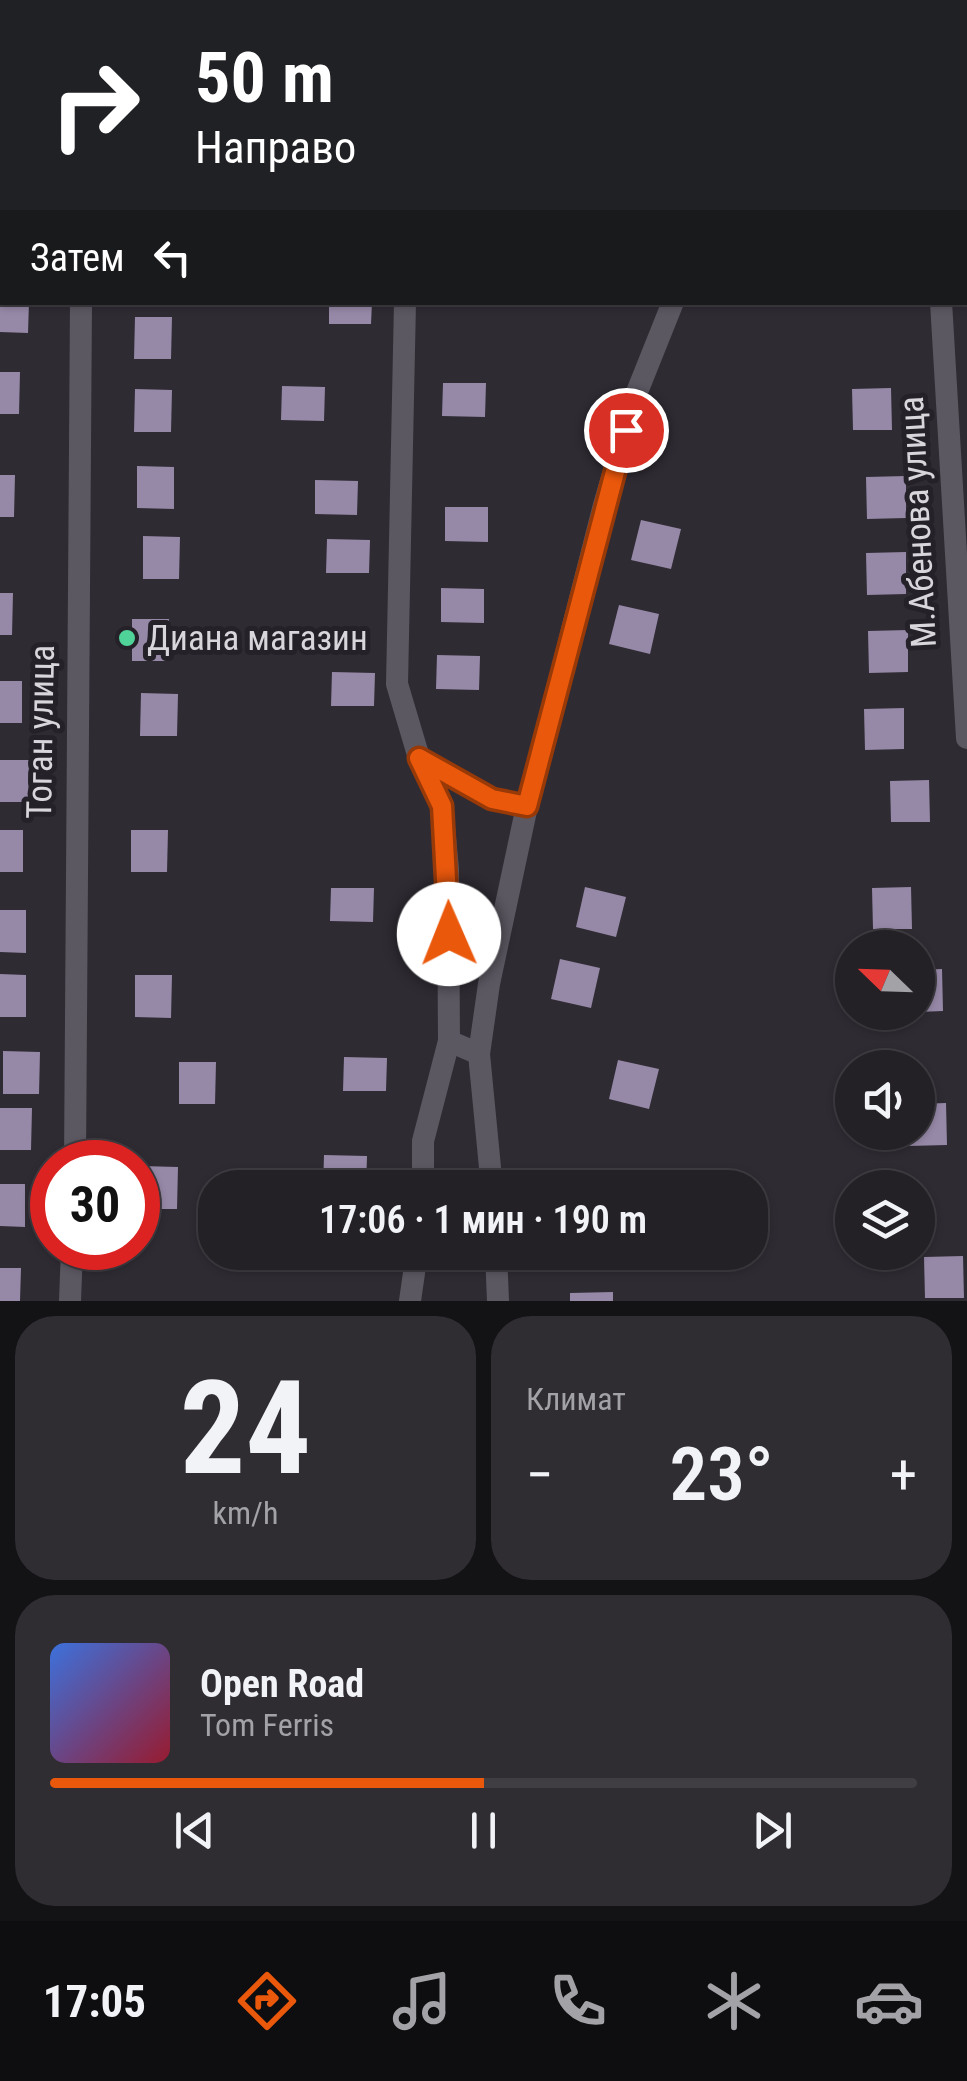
<!DOCTYPE html>
<html lang="ru">
<head>
<meta charset="utf-8">
<style>
  :root { --surface:#232026; --page:#2f2d32; --text:#f1f3f6; --muted:#a3a3a7; --line:#403e43; --accent:#ea580c }
  body { margin:0; font-family:"Roboto Condensed",sans-serif; background:var(--page); color:var(--text); height:100vh; display:flex; flex-direction:column; font-size:38px; white-space:nowrap }
  * { box-sizing:border-box; margin:0 }
  p { font-size:32px; color:var(--muted) }
  .icon { flex:none; width:55px; height:55px; fill:none; stroke:currentColor; stroke-width:2; stroke-linecap:round; stroke-linejoin:round }
  .map { position:relative; height:1301px; overflow:hidden }
  .panel { display:flex; flex-direction:column; gap:15px; padding:15px; background:#131215; flex:1 }
  .panel>* { flex:none }
  .guide { position:absolute; left:0px; top:0px; width:968px; height:305px; box-shadow:0 2px 8px #0004,0 0 0 2px var(--line); background:#202124; color:#fff; overflow:hidden }
  .needle { width:65px; rotate:293deg }
  .tools { position:absolute; left:835px; top:930px; display:grid; gap:20px }
  .tools a { display:grid; place-items:center; width:100px; height:100px; border-radius:50%; background:var(--surface); box-shadow:0 2px 8px #0004,0 0 0 2px var(--line); font-size:50px }
  .speed { position:absolute; left:30px; top:1140px; display:flex; gap:20px; font-size:50px; font-weight:700; text-align:center }
  .speed>* { display:grid; place-content:center; width:130px; height:130px; border-radius:50%; background:var(--surface); box-shadow:0 2px 8px #0004,0 0 0 2px var(--line); line-height:1 }
  .speed .limit { border:15px solid #d22; background:#fff; color:#111 }
  .pin { position:absolute; display:grid; place-items:center; width:85px; height:85px; color:#fff; margin:-42px; border:5px solid #fff; border-radius:50%; box-shadow:0 2px 10px #0007 }
  .me { position:absolute; width:110px; margin:-55px; rotate:359deg; stroke-linejoin:round; filter:drop-shadow(0 0 8px #0008) }
  .turn { display:flex; align-items:center; gap:35px; height:210px; padding:0 30px; font-size:45px }
  .turn .icon { width:130px; height:130px; stroke-width:2.5 }
  .turn b { display:block; font-size:70px; line-height:85px }
  .then { display:flex; align-items:center; height:95px; padding:0 30px; background:#0003; gap:20px; font-size:38px }
  .big { font-size:75px; font-weight:600; line-height:1.1 }
  .panel .tile { flex:1; display:flex; flex-direction:column; justify-content:center; gap:15px; min-width:0; padding:0 35px; border-radius:40px; background:var(--page) }
  .panel .dial { align-items:center; gap:0 }
  .dial b { font-size:130px; line-height:1 }
  .song { display:flex; align-items:center; gap:30px }
  .cover { width:120px; height:120px; border-radius:15px; background:linear-gradient(135deg,hsl(220 70% 55%),hsl(350 70% 35%)) }
  .played { height:10px; border-radius:5px; background:linear-gradient(90deg,var(--accent) 50%,var(--line) 50%) }
  .keys { display:flex; justify-content:space-around; direction:ltr }
  .heat { display:flex; justify-content:space-between; align-items:center; font-size:55px; direction:ltr }
  .panel .tiles { flex:1; display:grid; gap:15px; grid-template-columns:1fr 1fr }
  .tile:last-child { grid-column:span 2 }
  .trip { position:absolute; left:198px; top:1170px; width:570px; height:100px; border-radius:40px; background:var(--surface); box-shadow:0 2px 8px #0004,0 0 0 2px var(--line); font-weight:600; line-height:100px; text-align:center }
  .tabs { display:flex; height:160px; justify-content:space-around; align-items:center; background:#0e0d0f; color:var(--muted) }
  .tabs .icon { width:70px; height:70px }
  .tabs .selected { color:var(--accent) }
  .tabs b { font-size:45px; color:var(--text) }
  .map>svg:first-child { display:block }
  .building { fill:#9688a7 }
  .lines { fill:none; stroke-linecap:round; stroke-linejoin:round }
  .street { stroke:#5c5862; stroke-width:22 }
  .route-casing { stroke:#983908; stroke-width:25 }
  .route { stroke:#ea580c; stroke-width:18 }
  .poi-dot { fill:#4fd399; stroke:#252129; stroke-width:4 }
  .labels { text-anchor:middle; dominant-baseline:central; stroke-width:10; stroke-linejoin:round; paint-order:stroke }
  .street-label { font-size:35px; fill:#d8d5db; stroke:#252129 }
  .poi-label { font-size:35px; fill:#d8d5db; stroke:#252129; text-anchor:start }
</style>
</head>
<body>
<div class="map">
<svg width="967" height="1301" viewBox="0 0 967 1301">
  <rect width="100%" height="100%" fill="#2f2b33"/>
  <g class="building">
    <path d="M0 302H29L28 333 0 332Z"/>
    <path d="M329 302H372L371 324H329Z"/>
    <rect x="447" y="302" width="43" height="5"/>
    <path d="M135 317H172L171 359H134Z"/>
    <path d="M0 372H20L19 414H0Z"/>
    <path d="M443 383H486L485 417 442 416Z"/>
    <path d="M282 386 325 387 324 421 281 420Z"/>
    <path d="M891 388 892 430H853L852 389Z"/>
    <path d="M135 389 172 390 171 432H134Z"/>
    <path d="M137 466 174 467V509L137 508Z"/>
    <path d="M0 475H15L14 517H0Z"/>
    <path d="M906 476V518L867 519 866 477Z"/>
    <path d="M315 480 358 481 357 515 315 514Z"/>
    <path d="M445 507H488V542L445 541Z"/>
    <path d="M641 520 681 529 671 569 631 560Z"/>
    <path d="M143 536 180 537 179 579H143Z"/>
    <path d="M327 539 370 540 369 573H326Z"/>
    <path d="M906 552V594L867 595 866 553Z"/>
    <path d="M441 588 484 589V623L441 622Z"/>
    <path d="M0 593H13L12 635H0Z"/>
    <path d="M619 605 659 614 650 654 609 644Z"/>
    <path d="M132 619H169L168 661H132Z"/>
    <path d="M908 630V672L869 673 868 631Z"/>
    <path d="M437 655 480 656 479 690 436 689Z"/>
    <path d="M332 672 375 673 374 706H331Z"/>
    <rect x="0" y="681" width="22" height="42"/>
    <path d="M141 693 178 694 177 736H140Z"/>
    <path d="M904 708V749L865 750 864 709Z"/>
    <path d="M0 760H29L28 802H0Z"/>
    <path d="M929 780 930 822H891L890 781Z"/>
    <rect x="0" y="830" width="23" height="42"/>
    <path d="M131 830H168L167 872H131Z"/>
    <path d="M585 887 626 897 616 937 576 927Z"/>
    <path d="M911 887 912 929H873L872 888Z"/>
    <path d="M331 888H374L373 922 330 921Z"/>
    <path d="M0 910H26V953L0 952Z"/>
    <path d="M560 959 600 968 591 1008 551 999Z"/>
    <path d="M942 969 943 1011 918 1012V970Z"/>
    <path d="M0 974 26 975V1017H0Z"/>
    <path d="M135 975H172L171 1018 135 1017Z"/>
    <path d="M3 1051 40 1052 39 1094H3Z"/>
    <path d="M344 1057 387 1058 386 1091H343Z"/>
    <path d="M618 1060 659 1069 649 1109 609 1099Z"/>
    <path d="M179 1062H216L215 1104H179Z"/>
    <path d="M946 1103 947 1145 908 1146V1132H918V1104Z"/>
    <path d="M0 1108H32L31 1150H0Z"/>
    <path d="M324 1155 367 1156 366 1188H323Z"/>
    <path d="M141 1166 178 1167 177 1209H141Z"/>
    <path d="M0 1184H25V1227L0 1226Z"/>
    <rect x="324" y="1252" width="43" height="18"/>
    <path d="M963 1256 964 1298H925L924 1257Z"/>
    <path d="M0 1268H21L20 1301H0Z"/>
    <path d="M613 1292V1301H570V1293Z"/>
  </g>
  <g class="lines">
    <g class="street">
      <path d="M86 0V2"/>
      <path d="M584 0 585 2"/>
      <path d="M923 0V2"/>
      <path d="M0 147H2"/>
      <path d="M405 302 397 684 419 758 442 806 448 869 449 1041 479 1054"/>
      <path d="M941 302 967 738"/>
      <path d="M419 758 492 799 527 806"/>
      <path d="M75 1162 81 302"/>
      <path d="M423 1188V1141L449 1041"/>
      <path d="M492 1188 479 1054 489 984 527 806 604 505 637 392 673 302"/>
      <path d="M496 1252 498 1301"/>
      <path d="M70 1301 72 1248"/>
      <path d="M410 1301 417 1252"/>
    </g>
  </g>
  <g class="lines">
    <defs>
      <path id="route" d="M449 934 442 806 419 758 492 799 527 806 626 430"/>
    </defs>
    <use href="#route" class="route-casing"/>
    <use href="#route" class="route"/>
  </g>
  <circle class="poi-dot" cx="127" cy="638" r="10"/>
  <g class="labels">
    <g class="street-label">
      <text transform="translate(918 522) rotate(-93)">М.Абенова улица</text>
      <text transform="translate(41 732) rotate(-89)">Тоган улица</text>
    </g>
    <g class="poi-label">
      <text x="147" y="638">Диана магазин</text>
    </g>
  </g>
</svg>
<div class="tools">
<a><svg class="needle" viewBox="-14 -14 28 28"><path d="M0-13l5 13h-10z" fill="#e53935"/><path d="M0 13l5-13h-10z" fill="#a3a3a7"/></svg></a>
<a><svg class="icon" aria-label="sound" viewBox="0 0 24 24"><path d="M4 9h4l5-4v14l-5-4H4zM17 9q2 3 0 6"/></svg></a>
<a><svg class="icon" aria-label="layers" viewBox="0 0 24 24"><path d="M12 4l9 5-9 5-9-5zM3 14l9 5 9-5"/></svg></a>
</div>
<div class="speed"><div class="limit">30</div></div>
<div class="pin" style="left:626px;top:430px;background:#d93025"><svg class="icon" aria-label="arrive" viewBox="0 0 24 24"><path d="M6 21V4h12l-3 4 3 4H6"/></svg></div>
<svg class="me" style="left:449px;top:934px" viewBox="-20 -20 40 40"><circle r="19" fill="#fff"/><path d="M0-13L10 11 0 6-10 11z" fill="#ea580c"/></svg>
<div class="trip">17:06 · 1 мин · 190 m</div>
<div class="guide">
<div class="turn"><svg class="icon" aria-label="right" viewBox="0 0 24 24"><path d="M7 20v-9h11M14 6l5 5-5 5"/></svg><div><b>50 m</b>Направо</div></div>
<div class="then">Затем<svg class="icon" aria-label="left" viewBox="0 0 24 24"><path d="M17 20v-9H6M10 6l-5 5 5 5"/></svg></div>
</div>
</div>
<section class="panel">
<div class="tiles">
<div class="tile dial"><b>24</b><p>km/h</p></div>
<div class="tile"><p>Климат</p>
<div class="heat"><a>−</a><b class="big">23°</b><a>+</a></div>
</div>
<div class="tile">
<div class="song"><i class="cover"></i><div><b>Open Road</b><p>Tom Ferris</p></div></div>
<div class="played"></div>
<div class="keys"><svg class="icon" aria-label="previous" viewBox="0 0 24 24"><path d="M18 5L8 12l10 7zM5 5v14"/></svg><svg class="icon" aria-label="pause" viewBox="0 0 24 24"><path d="M8 5v14M16 5v14"/></svg><svg class="icon" aria-label="next" viewBox="0 0 24 24"><path d="M6 5l10 7-10 7zM19 5v14"/></svg></div>
</div>
</div>
</section>
<nav class="tabs">
<b>17:05</b>
<svg class="icon selected" aria-label="directions" viewBox="0 0 24 24"><path d="M12 3l9 9-9 9-9-9zM9 14v-3h6M13 9l2 2-2 2"/></svg>
<svg class="icon" aria-label="music" viewBox="0 0 24 24"><path d="M9 18V5l10-2v13"/><circle cx="6" cy="18" r="3"/><circle cx="16" cy="16" r="3"/></svg>
<svg class="icon" aria-label="phone" viewBox="0 0 24 24"><path d="M5 4h4l2 5-3 2q2 4 5 5l2-3 5 2v4C11 20 4 13 5 4z"/></svg>
<svg class="icon" aria-label="climate" viewBox="0 0 24 24"><path d="M12 3v18M4 7l16 10M4 17L20 7"/></svg>
<svg class="icon" aria-label="car" viewBox="0 0 24 24"><path d="M5 17H2v-5l4-1 3-4h7l3 4 3 1v5h-3M9 17h6M6 11h13"/><circle cx="7" cy="17" r="2"/><circle cx="17" cy="17" r="2"/></svg>
</nav>
</body>
</html>
